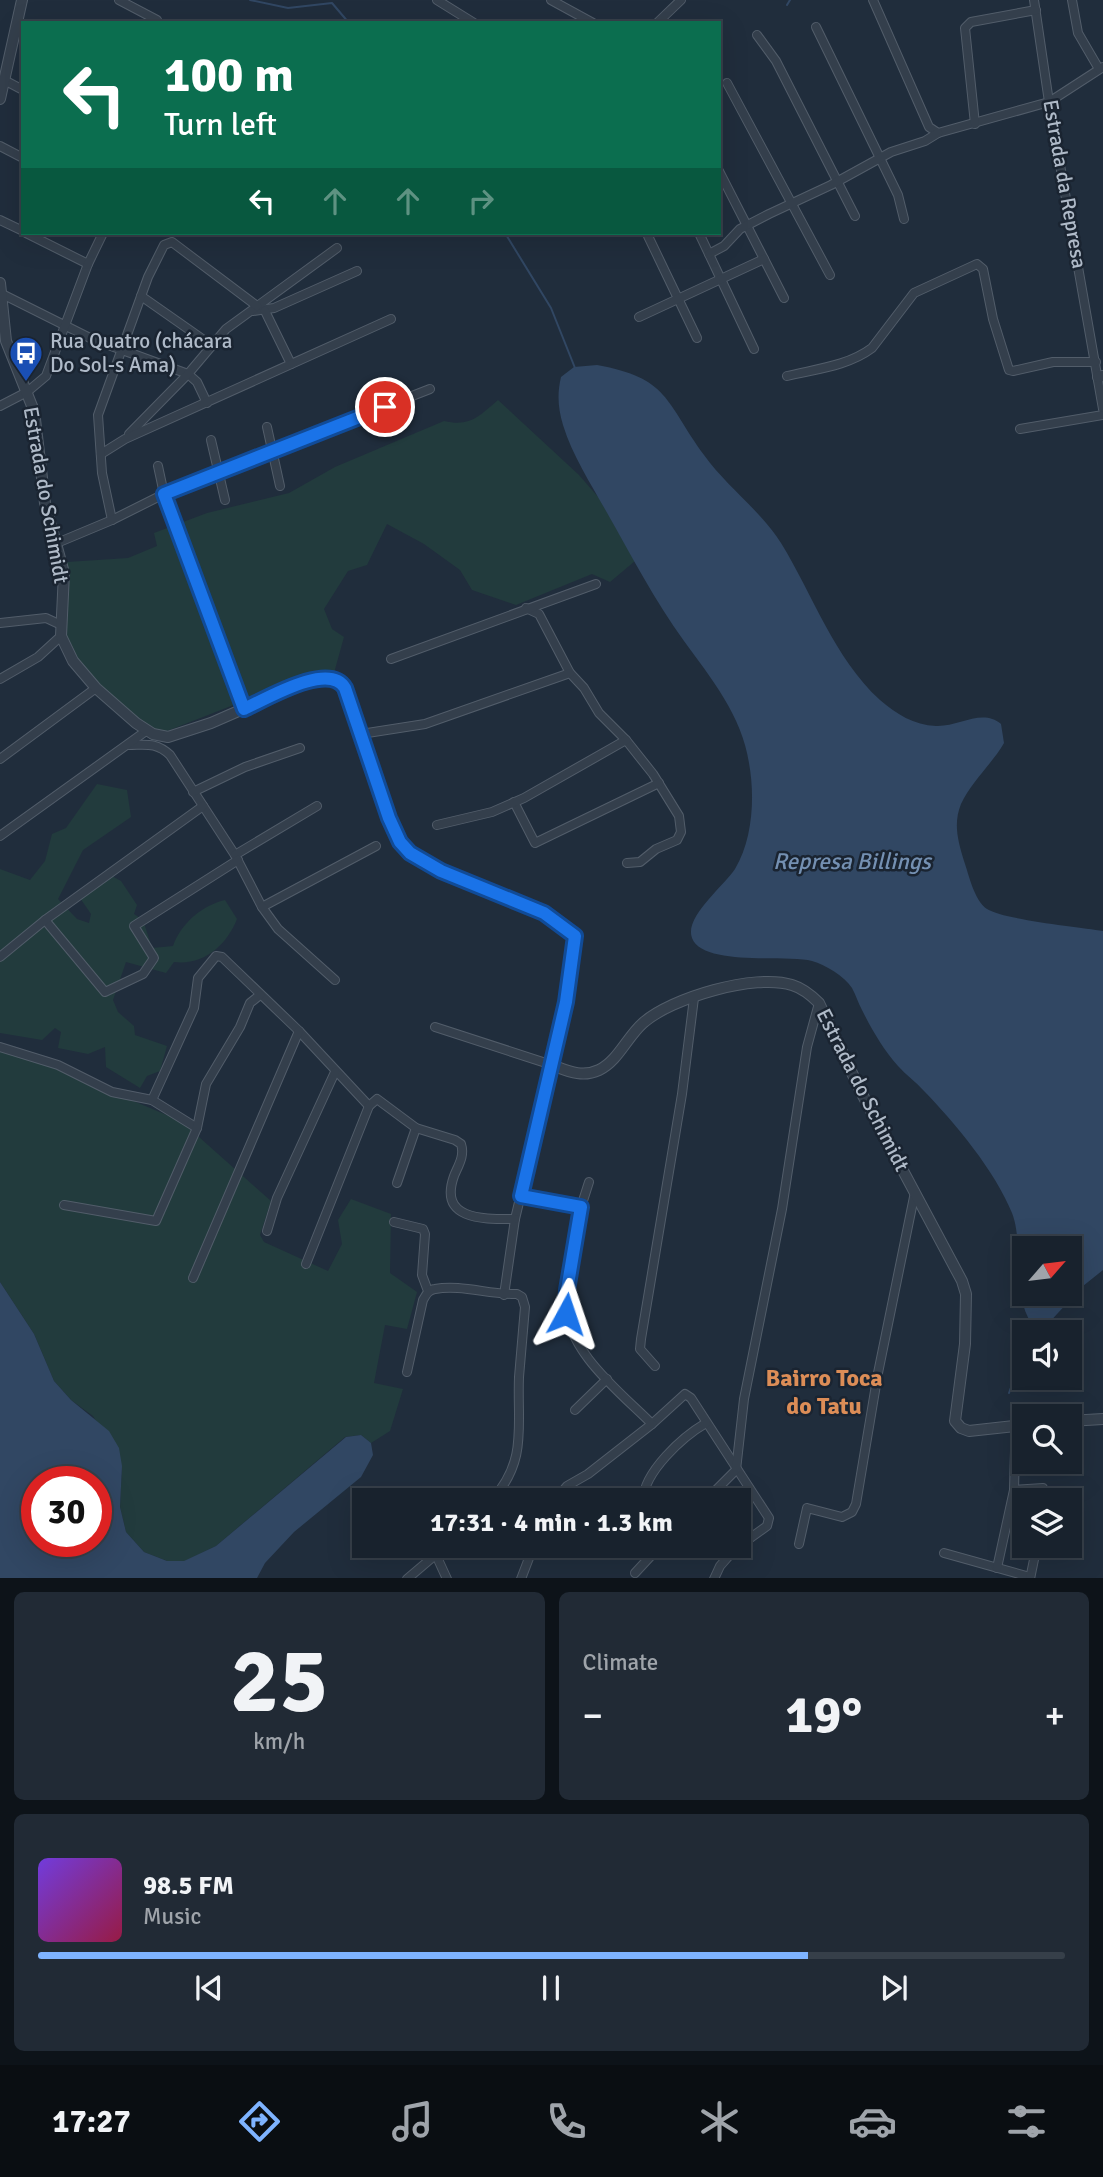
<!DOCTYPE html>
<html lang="en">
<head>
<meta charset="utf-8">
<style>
  :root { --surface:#18222d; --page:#212a35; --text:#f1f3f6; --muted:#9fa4aa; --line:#363f49; --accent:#7eb3ff }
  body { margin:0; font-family:Signika,sans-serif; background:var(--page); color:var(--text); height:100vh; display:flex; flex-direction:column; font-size:26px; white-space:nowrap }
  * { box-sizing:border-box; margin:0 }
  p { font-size:23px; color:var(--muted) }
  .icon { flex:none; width:38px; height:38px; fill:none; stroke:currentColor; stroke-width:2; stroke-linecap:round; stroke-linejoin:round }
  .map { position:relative; height:1578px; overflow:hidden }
  .side { display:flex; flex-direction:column; gap:14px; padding:14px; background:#0d1319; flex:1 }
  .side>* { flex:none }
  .banner { position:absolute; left:21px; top:21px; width:700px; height:214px; border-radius:0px; box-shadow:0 7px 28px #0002,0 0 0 2px var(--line); background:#0b6e4f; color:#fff; overflow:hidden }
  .needle { width:46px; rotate:62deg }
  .tools { position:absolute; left:1012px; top:1236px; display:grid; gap:14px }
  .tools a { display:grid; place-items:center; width:70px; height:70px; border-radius:0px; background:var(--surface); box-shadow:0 7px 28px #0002,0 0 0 2px var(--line); font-size:35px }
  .speed { position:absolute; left:21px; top:1466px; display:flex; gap:14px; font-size:35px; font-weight:700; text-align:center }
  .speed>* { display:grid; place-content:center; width:91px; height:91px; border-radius:50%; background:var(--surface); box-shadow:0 7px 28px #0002,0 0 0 2px var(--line); line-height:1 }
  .speed .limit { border:10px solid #d22; background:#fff; color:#111 }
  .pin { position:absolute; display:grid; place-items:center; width:60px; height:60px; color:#fff; margin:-30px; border:4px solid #fff; border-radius:50%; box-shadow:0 2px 7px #0007 }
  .me { position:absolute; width:77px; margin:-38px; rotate:5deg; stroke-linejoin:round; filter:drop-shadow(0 0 5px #0008) }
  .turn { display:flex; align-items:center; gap:24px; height:147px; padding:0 28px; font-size:32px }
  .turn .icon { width:91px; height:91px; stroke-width:2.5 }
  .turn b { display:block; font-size:49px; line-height:60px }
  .lanes { display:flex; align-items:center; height:66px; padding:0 28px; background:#0003; justify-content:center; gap:35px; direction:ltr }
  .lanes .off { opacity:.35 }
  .big { font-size:52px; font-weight:700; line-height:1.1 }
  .side .tile { flex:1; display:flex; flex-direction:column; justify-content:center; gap:10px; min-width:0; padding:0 24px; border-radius:10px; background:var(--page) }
  .side .dial { align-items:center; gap:0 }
  .dial b { font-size:91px; line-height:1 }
  .song { display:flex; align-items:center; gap:21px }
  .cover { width:84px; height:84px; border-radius:10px; background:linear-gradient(135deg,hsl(260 70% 55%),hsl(340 70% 35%)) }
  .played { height:7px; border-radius:4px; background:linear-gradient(90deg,var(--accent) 75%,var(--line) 75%) }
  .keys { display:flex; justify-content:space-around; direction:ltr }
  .heat { display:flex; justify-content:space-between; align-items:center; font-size:38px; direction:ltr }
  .side .tiles { flex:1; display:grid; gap:14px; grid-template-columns:1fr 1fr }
  .tile:last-child { grid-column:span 2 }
  .trip { position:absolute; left:352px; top:1488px; width:399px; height:70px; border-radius:0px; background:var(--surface); box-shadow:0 7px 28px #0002,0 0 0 2px var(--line); font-weight:700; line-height:70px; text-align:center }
  .menu { display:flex; height:112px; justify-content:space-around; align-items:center; background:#0a0e12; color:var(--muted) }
  .menu .icon { width:49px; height:49px }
  .menu .on { color:var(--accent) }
  .menu b { font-size:32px; color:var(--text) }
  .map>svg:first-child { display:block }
  .green { fill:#223b3d }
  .water { fill:#314763; fill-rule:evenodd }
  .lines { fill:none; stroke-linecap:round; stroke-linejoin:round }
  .stream { stroke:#314763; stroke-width:2 }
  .minor-casing { stroke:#525d6a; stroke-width:10 }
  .tertiary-casing { stroke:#525d6a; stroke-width:12 }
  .minor { stroke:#343f4c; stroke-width:8 }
  .tertiary { stroke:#343f4c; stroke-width:10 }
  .route-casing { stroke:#114b97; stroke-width:18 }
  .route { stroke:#1a73e8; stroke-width:12 }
  .labels { text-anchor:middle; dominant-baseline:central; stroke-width:5; stroke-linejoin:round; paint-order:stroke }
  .street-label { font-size:21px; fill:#afbac8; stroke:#1a2431 }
  .poi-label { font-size:21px; fill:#afbac8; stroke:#1a2431; text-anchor:start }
  .water-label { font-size:23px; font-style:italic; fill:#7490b2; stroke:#1a2431 }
  .quarter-label { font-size:24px; font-weight:bold; fill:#dc8d57; stroke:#1a2431 }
</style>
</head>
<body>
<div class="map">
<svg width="1103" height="1579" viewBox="0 0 1103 1579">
  <rect width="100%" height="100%" fill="#202d3c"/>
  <g class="green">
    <path d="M498 400 579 475 599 498 635 561 610 582 592 574 516 605 472 590 460 570 424 544 387 524 367 565 348 571 324 609 332 629 344 637 334 673 308 676 167 731C162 731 156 732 151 730 130 717 73 661 65 639 58 616 65 586 67 562L128 558 157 546 154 533 207 513 289 493 335 467 444 421C470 427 478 417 498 400Z"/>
    <path d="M97 784 127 790 131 817 83 850 58 899 77 919 89 923 91 914 80 898 108 874 121 881 137 905 134 914 143 920 152 948 173 946C181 923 203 905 225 900L237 919C227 945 203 966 174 962L166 973 126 962 113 1000 118 1012 134 1026 135 1035 167 1046 160 1071 147 1076 140 1088 106 1067 105 1047 88 1054 58 1048 61 1032 55 1028 42 1040 0 1033V869L30 880 45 861 52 834 66 828Z"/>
    <path d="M0 1047 58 1065 112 1092 181 1121 271 1201 260 1235 264 1242 328 1271 342 1244 338 1220 351 1199 391 1214 390 1273 417 1292 407 1329 385 1325 374 1383 403 1389 390 1431 371 1443 361 1435 345 1437 216 1546 185 1561H167L144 1552 126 1532 120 1507 122 1466 93 1416 71 1400 54 1381 34 1334 0 1282Z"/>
  </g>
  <g class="water">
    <path d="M597 365C669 378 665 401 704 455 727 487 760 510 781 543 813 595 834 658 880 700 896 714 914 725 936 726 959 727 982 708 1001 724L1004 743C992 764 971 782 961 804 953 824 958 841 964 861 969 875 974 900 987 909 1005 920 1079 927 1103 931V1270L1083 1286 1045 1327 1037 1329C1010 1305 1025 1246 1012 1213 995 1171 956 1124 924 1091 916 1082 906 1075 898 1066 883 1049 872 1030 862 1010 858 1003 856 995 852 988 844 976 826 965 812 961 787 954 703 967 692 938 684 917 724 886 735 869 753 839 755 796 749 763 742 716 711 678 684 641 655 601 631 555 606 511 591 484 572 455 563 425 558 408 557 394 561 377L574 367ZM1024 1248H1069V1293H1024Z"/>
    <path d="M0 1282 34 1334 54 1381 71 1400 109 1431 119 1448 122 1466 120 1507 126 1532 144 1552 167 1561H184L216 1546 346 1437 361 1435 371 1443 373 1455 361 1477 294 1532 265 1563 257 1578H0ZM37 1482H96V1542H37Z"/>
  </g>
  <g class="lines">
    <g class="stream">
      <path d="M250 0 288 8 332 3 349 23"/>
      <path d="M787 5 790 0"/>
      <path d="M505 233 551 308 575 368"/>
      <path d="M1009 1393 1024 1352"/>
    </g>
    <defs>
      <g id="minor">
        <path d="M119 0 157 20"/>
        <path d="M437 0 474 23"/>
        <path d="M551 0 593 23"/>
        <path d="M873 0 929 127 938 133 1049 102 1103 67"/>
        <path d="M1034 0 1049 102 1103 409"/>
        <path d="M1072 0 1078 33 1099 69"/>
        <path d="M657 23 681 0"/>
        <path d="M816 27 898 195 904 219"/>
        <path d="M757 35 776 61 855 216"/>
        <path d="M4 80 23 90"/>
        <path d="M727 83 830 275"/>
        <path d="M975 124 965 28 971 22 1036 10"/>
        <path d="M0 146 23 158"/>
        <path d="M719 171 784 298"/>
        <path d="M0 220 23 231"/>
        <path d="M26 233 88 264"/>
        <path d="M699 233 754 349"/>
        <path d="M648 236 697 338"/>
        <path d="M709 254 724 246 740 229 769 214 831 185 891 152 925 141 938 133"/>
        <path d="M2 294 92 339 188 374 197 382 207 403"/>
        <path d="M141 296 211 345"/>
        <path d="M253 311 274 308 357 271"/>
        <path d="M265 311 291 364"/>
        <path d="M639 317 764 259"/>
        <path d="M787 376C816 369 848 366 872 348L914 293 977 264 983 269 993 319 1009 370 1013 371 1053 362H1096"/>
        <path d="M0 406 27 392 46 376 88 264 103 233"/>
        <path d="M267 427 280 486"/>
        <path d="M1020 429 1103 415"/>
        <path d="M129 434 188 374 226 329 337 248"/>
        <path d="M211 440 225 500"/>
        <path d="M101 454 125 439 391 319"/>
        <path d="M158 466 164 494 244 709"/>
        <path d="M112 520 102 473 98 415 148 277 164 245 172 242 257 306"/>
        <path d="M57 543 112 520 176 488 430 389"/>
        <path d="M526 608 539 614 570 673 584 688 599 713 626 740 653 774 679 816 681 832 677 840 656 849 640 862 627 863"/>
        <path d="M0 623 46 618 61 625"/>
        <path d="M391 659 596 584"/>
        <path d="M0 679 38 657 61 636"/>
        <path d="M361 734 425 724 570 673"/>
        <path d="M129 745C146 745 156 742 170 755L235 855 262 907 376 846"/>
        <path d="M0 759 96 688"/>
        <path d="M193 792 245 767 300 748"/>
        <path d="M514 802 535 843 659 783"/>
        <path d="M437 825 492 812 524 798 626 740"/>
        <path d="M0 836 146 731"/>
        <path d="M235 855 317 806"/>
        <path d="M262 907 278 929 335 980"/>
        <path d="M45 920 105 992 143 974 154 958 134 926 238 860"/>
        <path d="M0 957 45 920 203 806"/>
        <path d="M435 1027 552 1065 515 1219 504 1295"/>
        <path d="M0 1047 58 1065 112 1092 152 1100 197 1128"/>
        <path d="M152 1100 194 1008 198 978 216 956 222 957 299 1031 369 1106"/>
        <path d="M589 1182 581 1207 565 1301C567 1352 619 1391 652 1424L685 1394 691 1398 769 1518 767 1526 735 1549 720 1566 714 1579"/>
        <path d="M397 1183 416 1128"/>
        <path d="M521 1196 581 1207"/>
        <path d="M64 1205 156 1221 197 1128 206 1084 240 1027 250 1003 260 995"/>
        <path d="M394 1222 423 1229 425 1234 422 1275 428 1291"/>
        <path d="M267 1231 277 1198 335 1072"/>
        <path d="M306 1264 369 1106 377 1099 416 1128 455 1140 461 1144C465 1156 458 1166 454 1176 438 1221 485 1219 515 1219"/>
        <path d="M193 1278 299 1031"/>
        <path d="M655 1366 640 1349 641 1339 682 1094 694 998"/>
        <path d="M407 1372 423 1300C426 1295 428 1290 435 1289 461 1284 490 1295 517 1294L522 1297 525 1307C523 1330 521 1354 519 1377 517 1426 528 1460 492 1500"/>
        <path d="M575 1410 607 1379"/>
        <path d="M1015 1451 1014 1490 1043 1488 1046 1500"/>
        <path d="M555 1500 567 1486 588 1474 652 1424"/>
        <path d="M643 1500C644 1472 682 1437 706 1423"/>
        <path d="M706 1500 736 1470 744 1399 782 1209 807 1047 819 1003"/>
        <path d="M799 1544 807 1508 842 1517 852 1512 856 1504 878 1373 915 1192"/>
        <path d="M616 1550 620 1545"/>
        <path d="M944 1553 1030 1577"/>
        <path d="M436 1555 447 1579"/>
        <path d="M997 1568 1014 1490"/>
        <path d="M635 1573 661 1545"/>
        <path d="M407 1579 447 1545"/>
        <path d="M521 1579 534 1545"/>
        <path d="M1030 1579 1037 1545"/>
      </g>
      <g id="tertiary">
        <path d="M0 99 22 0"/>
        <path d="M0 283 6 341 34 411 45 503 64 573 61 636 73 661 96 688 136 723 153 734 168 737 211 723 305 682 328 678 342 683 394 830 410 853 441 871 544 913 575 936 567 1002 552 1065C568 1071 582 1078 599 1070 618 1061 627 1037 643 1023 671 998 755 973 792 985 802 988 811 995 819 1003L861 1092 962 1281 966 1294 965 1344 955 1421 961 1428 969 1431 1024 1425"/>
        <path d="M1098 377 1103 376"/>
        <path d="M1069 1421 1103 1419"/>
      </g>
    </defs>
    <use href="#minor" class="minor-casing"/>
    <use href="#tertiary" class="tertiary-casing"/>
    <use href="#minor" class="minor"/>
    <use href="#tertiary" class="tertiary"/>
  </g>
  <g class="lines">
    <defs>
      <path id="route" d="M385 407 164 494 244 709C266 699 329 661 345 688L389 818 400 842 410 853 441 871 544 913 575 936 566 1002 521 1196 581 1207 567 1290 566 1314"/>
    </defs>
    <use href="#route" class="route-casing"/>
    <use href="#route" class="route"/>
  </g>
  <defs>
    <symbol id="bus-pin" viewBox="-11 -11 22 30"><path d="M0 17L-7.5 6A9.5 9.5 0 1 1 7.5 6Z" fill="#1a4fb4" stroke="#1a2431"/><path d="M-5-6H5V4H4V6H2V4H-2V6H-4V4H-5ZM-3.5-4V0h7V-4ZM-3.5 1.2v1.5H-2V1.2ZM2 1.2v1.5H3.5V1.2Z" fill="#fff"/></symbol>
  </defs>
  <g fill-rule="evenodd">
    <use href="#bus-pin" x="7" y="334" width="38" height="52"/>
  </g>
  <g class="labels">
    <g class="street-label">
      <text transform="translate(1065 184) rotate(80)">Estrada da Represa</text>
      <text transform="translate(46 495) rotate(80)">Estrada do Schimidt</text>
      <text transform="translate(863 1090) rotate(63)">Estrada do Schimidt</text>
    </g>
    <g class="poi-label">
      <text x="50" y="341">Rua Quatro (chácara<tspan x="50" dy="24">Do Sol-s Ama)</tspan></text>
    </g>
    <g class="water-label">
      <text x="852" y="861">Represa Billings</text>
    </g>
    <g class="quarter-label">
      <text x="824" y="1378">Bairro Toca<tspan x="824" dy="28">do Tatu</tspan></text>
    </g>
  </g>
</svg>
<div class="tools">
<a><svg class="needle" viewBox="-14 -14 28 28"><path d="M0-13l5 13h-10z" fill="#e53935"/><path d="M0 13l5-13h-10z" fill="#9fa4aa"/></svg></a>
<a><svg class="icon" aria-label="sound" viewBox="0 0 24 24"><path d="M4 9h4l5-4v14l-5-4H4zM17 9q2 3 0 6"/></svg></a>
<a><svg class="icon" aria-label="search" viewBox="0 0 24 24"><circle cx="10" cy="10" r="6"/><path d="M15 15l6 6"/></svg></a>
<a><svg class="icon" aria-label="layers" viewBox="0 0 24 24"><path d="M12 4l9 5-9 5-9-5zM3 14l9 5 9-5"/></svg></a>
</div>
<div class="speed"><div class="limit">30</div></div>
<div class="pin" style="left:385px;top:407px;background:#d93025"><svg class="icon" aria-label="arrive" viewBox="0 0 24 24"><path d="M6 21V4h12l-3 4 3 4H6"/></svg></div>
<svg class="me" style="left:566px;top:1314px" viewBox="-20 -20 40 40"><path d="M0-17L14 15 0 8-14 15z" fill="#1a73e8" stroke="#fff" stroke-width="4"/></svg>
<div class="trip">17:31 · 4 min · 1.3 km</div>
<div class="banner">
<div class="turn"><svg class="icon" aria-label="left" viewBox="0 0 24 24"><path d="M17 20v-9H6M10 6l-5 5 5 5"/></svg><div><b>100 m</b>Turn left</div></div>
<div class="lanes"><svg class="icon" aria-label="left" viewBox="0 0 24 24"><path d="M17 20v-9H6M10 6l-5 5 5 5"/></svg><svg class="icon off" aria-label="ahead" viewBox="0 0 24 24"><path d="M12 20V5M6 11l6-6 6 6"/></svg><svg class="icon off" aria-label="ahead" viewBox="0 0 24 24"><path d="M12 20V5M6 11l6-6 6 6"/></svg><svg class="icon off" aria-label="right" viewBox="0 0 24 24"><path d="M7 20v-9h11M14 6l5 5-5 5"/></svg></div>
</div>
</div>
<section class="side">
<div class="tiles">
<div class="tile dial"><b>25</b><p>km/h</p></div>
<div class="tile"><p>Climate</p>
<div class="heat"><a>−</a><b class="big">19°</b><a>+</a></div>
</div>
<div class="tile">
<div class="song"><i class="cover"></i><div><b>98.5 FM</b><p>Music</p></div></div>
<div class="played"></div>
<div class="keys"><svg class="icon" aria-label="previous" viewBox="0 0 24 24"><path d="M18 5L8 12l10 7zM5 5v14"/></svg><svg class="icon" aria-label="pause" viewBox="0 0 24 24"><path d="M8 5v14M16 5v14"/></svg><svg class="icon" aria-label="next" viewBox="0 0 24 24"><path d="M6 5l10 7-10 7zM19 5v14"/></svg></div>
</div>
</div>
</section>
<nav class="menu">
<b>17:27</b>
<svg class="icon on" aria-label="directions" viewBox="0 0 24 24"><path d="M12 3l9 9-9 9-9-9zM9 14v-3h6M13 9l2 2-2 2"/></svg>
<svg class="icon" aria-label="music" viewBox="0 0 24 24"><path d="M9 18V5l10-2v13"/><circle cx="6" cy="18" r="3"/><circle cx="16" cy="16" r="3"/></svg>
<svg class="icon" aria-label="phone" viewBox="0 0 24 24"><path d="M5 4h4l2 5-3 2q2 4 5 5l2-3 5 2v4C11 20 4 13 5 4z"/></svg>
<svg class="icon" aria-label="climate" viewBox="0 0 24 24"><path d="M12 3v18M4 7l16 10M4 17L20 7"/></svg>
<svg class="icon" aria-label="car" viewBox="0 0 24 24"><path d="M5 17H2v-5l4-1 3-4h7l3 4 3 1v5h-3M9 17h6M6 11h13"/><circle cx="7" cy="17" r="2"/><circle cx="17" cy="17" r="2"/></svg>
<svg class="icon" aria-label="filters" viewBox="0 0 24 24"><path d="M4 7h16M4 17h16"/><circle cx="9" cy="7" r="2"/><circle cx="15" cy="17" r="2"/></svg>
</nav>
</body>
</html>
